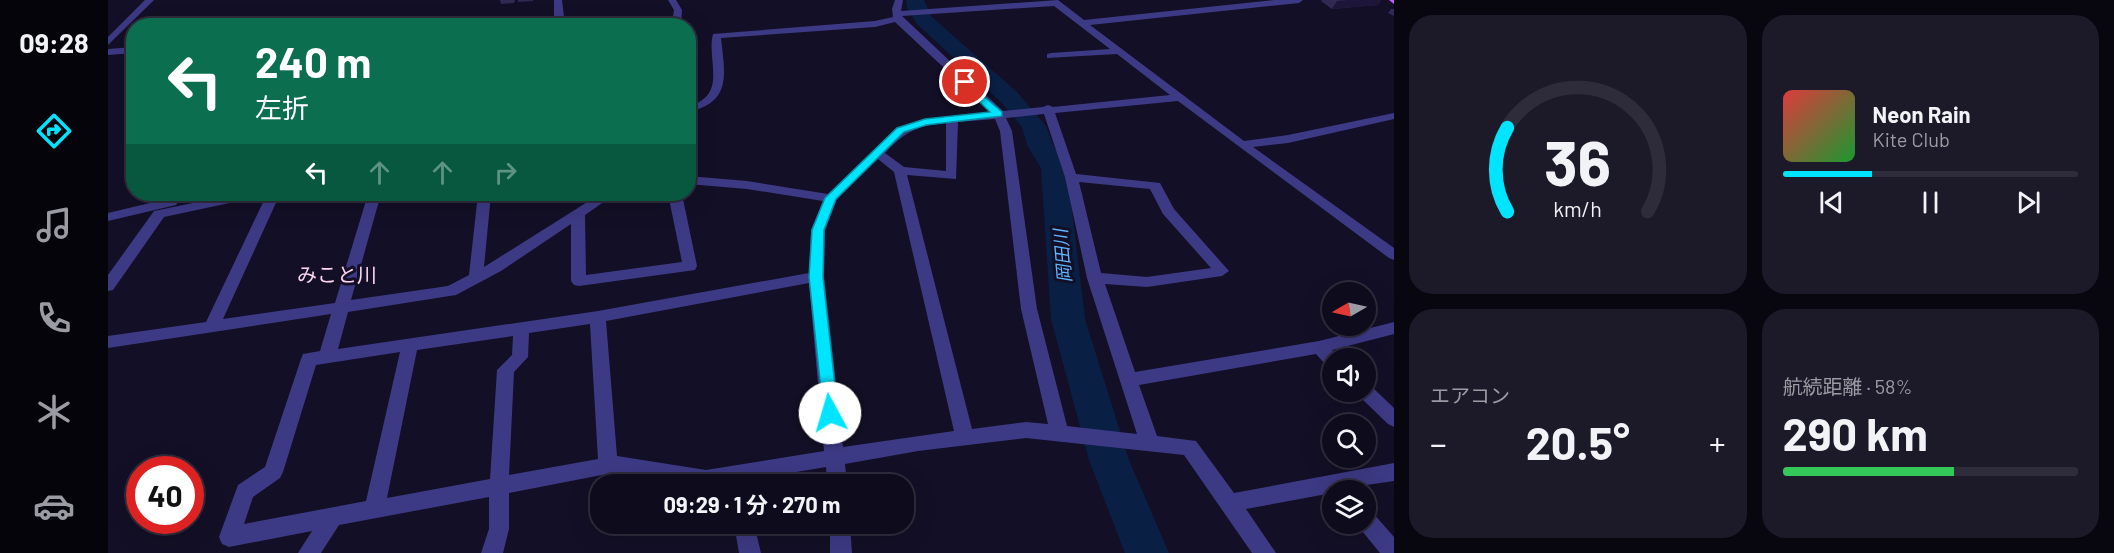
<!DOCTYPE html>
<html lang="ja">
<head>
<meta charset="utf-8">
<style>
  :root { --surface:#0e0b1c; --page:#1c1929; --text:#f1f3f6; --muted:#9b9ba3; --line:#2e2b3b; --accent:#00e5ff }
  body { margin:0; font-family:Barlow,"Noto Sans JP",sans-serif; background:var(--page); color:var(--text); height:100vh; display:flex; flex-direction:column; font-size:22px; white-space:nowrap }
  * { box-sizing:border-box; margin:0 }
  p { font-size:20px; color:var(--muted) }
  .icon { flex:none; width:33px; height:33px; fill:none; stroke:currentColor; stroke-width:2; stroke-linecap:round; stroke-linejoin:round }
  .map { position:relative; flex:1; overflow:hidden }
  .drawer { display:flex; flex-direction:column; gap:15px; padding:15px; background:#08060f; width:720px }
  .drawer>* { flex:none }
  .guide { position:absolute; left:18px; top:18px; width:570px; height:183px; border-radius:24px; box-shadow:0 6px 24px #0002,0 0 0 2px var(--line); background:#0b6e4f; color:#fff; overflow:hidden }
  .needle { width:39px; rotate:261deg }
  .buttons { position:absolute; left:1214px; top:282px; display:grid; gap:12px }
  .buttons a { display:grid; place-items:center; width:54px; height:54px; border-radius:50%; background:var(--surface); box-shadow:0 6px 24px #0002,0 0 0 2px var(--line); font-size:30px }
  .speed { position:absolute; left:18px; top:456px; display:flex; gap:12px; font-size:30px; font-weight:700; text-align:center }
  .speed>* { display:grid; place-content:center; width:78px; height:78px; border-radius:50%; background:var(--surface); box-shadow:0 6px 24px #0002,0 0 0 2px var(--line); line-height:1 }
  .speed .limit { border:9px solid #d22; background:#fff; color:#111 }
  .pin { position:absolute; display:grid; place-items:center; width:51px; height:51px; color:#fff; margin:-26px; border:3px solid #fff; border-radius:50%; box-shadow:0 2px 6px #0007 }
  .me { position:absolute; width:66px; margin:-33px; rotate:354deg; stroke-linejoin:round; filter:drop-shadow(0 0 4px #0008) }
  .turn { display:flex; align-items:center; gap:21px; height:126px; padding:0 30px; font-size:27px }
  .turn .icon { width:78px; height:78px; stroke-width:2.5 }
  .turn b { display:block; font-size:42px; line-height:51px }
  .lanes { display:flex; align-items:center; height:57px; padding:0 30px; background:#0003; justify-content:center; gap:30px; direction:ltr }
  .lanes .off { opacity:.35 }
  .big { font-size:45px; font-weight:700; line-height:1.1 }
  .drawer .widget { flex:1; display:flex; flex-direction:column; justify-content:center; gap:9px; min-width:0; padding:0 21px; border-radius:24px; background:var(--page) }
  .drawer .dial { align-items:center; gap:0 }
  .dial svg { height:156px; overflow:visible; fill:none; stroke:var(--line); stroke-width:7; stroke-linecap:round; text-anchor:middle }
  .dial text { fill:var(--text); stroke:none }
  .song { display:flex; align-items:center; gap:18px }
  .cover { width:72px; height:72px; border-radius:9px; background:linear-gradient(135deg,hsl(0 70% 55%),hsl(130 70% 35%)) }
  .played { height:6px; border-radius:3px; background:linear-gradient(90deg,var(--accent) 30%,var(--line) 30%) }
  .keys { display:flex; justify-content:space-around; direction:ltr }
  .heat { display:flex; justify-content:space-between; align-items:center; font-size:33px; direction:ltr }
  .charge { height:9px; border-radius:4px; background:linear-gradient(90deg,#34c759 58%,var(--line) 0) }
  .drawer .tiles { flex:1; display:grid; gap:15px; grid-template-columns:repeat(2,1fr) }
  .trip { position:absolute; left:482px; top:474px; width:324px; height:60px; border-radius:24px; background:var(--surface); box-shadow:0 6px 24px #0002,0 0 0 2px var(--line); font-weight:700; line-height:60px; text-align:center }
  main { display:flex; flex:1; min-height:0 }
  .menu { display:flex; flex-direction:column; width:108px; justify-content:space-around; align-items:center; background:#06040b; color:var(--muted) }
  .menu .icon { width:42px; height:42px }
  .menu .on { color:var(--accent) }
  .menu b { font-size:27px; color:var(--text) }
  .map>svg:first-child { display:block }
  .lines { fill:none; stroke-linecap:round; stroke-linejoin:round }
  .river { fill:#0a1f44; fill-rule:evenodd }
  .minor { fill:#3d3a85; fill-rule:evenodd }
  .major { fill:#c25bff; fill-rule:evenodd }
  .wall { fill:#312854 }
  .shaded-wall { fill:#1d163a }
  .route { fill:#00e5ff; stroke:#0095a6; stroke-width:1.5 }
  .labels { text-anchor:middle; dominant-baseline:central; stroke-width:6; stroke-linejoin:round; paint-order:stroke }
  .water-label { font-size:18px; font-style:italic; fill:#62b6ff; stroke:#130f26 }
  .quarter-label { font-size:20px; fill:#ffd6f0; stroke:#130f26 }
</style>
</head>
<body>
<main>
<nav class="menu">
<b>09:28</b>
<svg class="icon on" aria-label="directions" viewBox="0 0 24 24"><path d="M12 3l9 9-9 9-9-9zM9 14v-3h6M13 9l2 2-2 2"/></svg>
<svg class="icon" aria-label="music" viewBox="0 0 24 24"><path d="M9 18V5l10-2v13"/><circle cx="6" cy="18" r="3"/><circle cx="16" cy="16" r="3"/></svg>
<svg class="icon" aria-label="phone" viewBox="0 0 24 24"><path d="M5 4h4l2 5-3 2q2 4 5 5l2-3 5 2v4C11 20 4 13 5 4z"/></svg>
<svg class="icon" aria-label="climate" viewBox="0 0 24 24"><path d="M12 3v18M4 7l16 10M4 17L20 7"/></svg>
<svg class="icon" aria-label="car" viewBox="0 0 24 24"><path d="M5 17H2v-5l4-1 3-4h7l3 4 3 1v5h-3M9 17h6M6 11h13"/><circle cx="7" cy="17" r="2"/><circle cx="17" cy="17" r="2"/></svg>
</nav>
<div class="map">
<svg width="1286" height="553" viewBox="0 0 1286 553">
  <rect width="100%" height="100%" fill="#130f26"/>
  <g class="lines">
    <path class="river" d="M798 0H816L823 16 909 92 938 126 945 145 959 168 977 319 1021 460 1061 553H1017L981 460 943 319 933 168 919 145 914 127 893 102 809 24 799 8Z"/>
    <g class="minor">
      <path d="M37 0H46L0 45V37Z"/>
      <path d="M446 0H454L456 17 453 22 512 19 515 20 517 26H442L446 17Z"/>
      <path d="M560 0H568L574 10 573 26H562L564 23 566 10Z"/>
      <path d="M787 0H795L793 11 950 0 976 20 1166 0H1195L1191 3 982 25 1136 141 1180 135 1286 113V119L1180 143 1145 147 1286 248V260L1281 258 1070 101 947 113 968 174 1052 183 1066 209 1121 271 1114 276 1039 287 997 284 1027 372 1211 341 1286 322V334L1224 350 1232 358H1224V366L1218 365 1208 354 1031 385 1049 436 1088 441 1126 493 1286 463V481L1224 490V493L1138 509 1168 553H1144L1076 455 918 438 810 451 737 464 739 484H719L718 467 617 484H579L509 472 401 493V529L395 553H373L381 529V497L231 525 213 553H190L204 531 121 547 114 544 111 537 130 485 157 467 193 359 195 354 212 351 223 314 0 348V336L98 322 159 194H172L115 319 227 303 260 194H273L243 300 340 286 361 275 370 194H383L376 267 492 194H507L477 215 478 275 574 262 560 194H574L589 266 587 270 471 286 466 285 463 281V224L393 271 348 295 240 312 230 349 490 311 701 273 703 230 715 201 639 189 580 184V176L639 181 720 194 789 128 817 119 883 112 787 22 767 27 613 38C617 75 624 102 580 112V106C621 96 598 60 605 34L767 21 785 17 784 9ZM946 6 1002 49 943 53 939 54V58L1009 54 1062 95 945 107 940 105 935 107 895 111 794 16ZM936 114 957 177 979 278 1029 434 959 426 929 309 904 131 898 118ZM887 119 892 131 913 309 940 424 918 422 864 429 799 175 848 179 850 122ZM838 123V171L796 167 777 153C798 131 808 126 838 123ZM770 159 786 172 846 431 735 447 716 277 717 230 729 199ZM971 182 1042 189 1055 214 1103 268 1039 277 993 273ZM701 283 716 451 598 470 509 456 498 321ZM482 324 490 459 401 475 406 372 420 357 421 333ZM405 336 404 355 389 370 382 479 279 498 309 350ZM292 352 258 501 136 524 145 497 172 478 175 472 208 365Z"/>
      <path d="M26 47V53L0 55V49Z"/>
      <path d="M129 194H152L145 198 56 217 5 290 0 291V275L46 211Z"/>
      <path d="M63 198 68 199 70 202 68 205 0 221V213Z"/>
      <path d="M1257 384 1263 386 1286 408V427L1280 424 1251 396 1248 392H1257Z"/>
      <path d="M1257 509 1264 512 1286 537V553H1272L1250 526 1249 524H1257Z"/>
      <path d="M626 524H646L653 553H631Z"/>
      <path d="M722 524H742L744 553H722Z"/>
    </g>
    <path class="major" d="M1281 0H1286V4Z"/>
  </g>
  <g class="wall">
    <path d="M392 0H407L406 3 393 4Z"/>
    <path d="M410 0H425V1L410 2Z"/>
    <path d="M1214 0H1273L1270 5 1224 9 1213 1Z"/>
    <path d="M1283 9H1286V16L1280 13Z"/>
  </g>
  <path class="shaded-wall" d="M1240 0H1273L1270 5 1224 9 1229 1Z"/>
  <path class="route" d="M857 80 894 112V116L818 125 796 132 728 199 716 230 715 277 730 413 728 418H716L701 277 704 230 717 198 789 128 817 119 882 112 854 85 852 82Z"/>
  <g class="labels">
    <g class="water-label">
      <text transform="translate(954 256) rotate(-95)">岡田川</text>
    </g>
    <g class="quarter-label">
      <text x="229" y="274">みこと川</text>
    </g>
  </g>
</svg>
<div class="buttons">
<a><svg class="needle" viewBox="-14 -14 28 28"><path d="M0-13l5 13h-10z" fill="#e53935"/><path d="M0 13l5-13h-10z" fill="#9b9ba3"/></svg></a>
<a><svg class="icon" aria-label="sound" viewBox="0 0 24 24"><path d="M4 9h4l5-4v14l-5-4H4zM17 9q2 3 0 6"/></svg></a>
<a><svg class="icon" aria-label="search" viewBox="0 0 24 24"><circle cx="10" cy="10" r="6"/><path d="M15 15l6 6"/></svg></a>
<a><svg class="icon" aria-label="layers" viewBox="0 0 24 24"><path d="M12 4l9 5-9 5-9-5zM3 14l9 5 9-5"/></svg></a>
</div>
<div class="speed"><div class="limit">40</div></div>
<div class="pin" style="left:857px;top:82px;background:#d93025"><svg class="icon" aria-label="arrive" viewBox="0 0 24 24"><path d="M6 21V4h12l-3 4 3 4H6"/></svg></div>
<svg class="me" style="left:722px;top:413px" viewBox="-20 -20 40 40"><circle r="19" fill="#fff"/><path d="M0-13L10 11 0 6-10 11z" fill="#00e5ff"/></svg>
<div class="trip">09:29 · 1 分 · 270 m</div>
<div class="guide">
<div class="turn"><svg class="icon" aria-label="left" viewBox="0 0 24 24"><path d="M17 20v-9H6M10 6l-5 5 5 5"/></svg><div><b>240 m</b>左折</div></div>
<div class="lanes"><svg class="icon" aria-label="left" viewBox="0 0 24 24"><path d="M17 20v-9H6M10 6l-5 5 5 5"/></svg><svg class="icon off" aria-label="ahead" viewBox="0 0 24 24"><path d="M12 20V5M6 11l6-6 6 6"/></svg><svg class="icon off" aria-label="ahead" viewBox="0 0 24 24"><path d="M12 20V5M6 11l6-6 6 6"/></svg><svg class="icon off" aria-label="right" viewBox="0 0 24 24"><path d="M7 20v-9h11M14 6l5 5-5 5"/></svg></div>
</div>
</div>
<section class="drawer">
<div class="tiles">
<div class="widget dial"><svg viewBox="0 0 100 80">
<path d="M14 69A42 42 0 1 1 86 69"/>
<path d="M14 69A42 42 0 0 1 14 26" stroke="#00e5ff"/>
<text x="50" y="56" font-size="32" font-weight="700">36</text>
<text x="50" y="72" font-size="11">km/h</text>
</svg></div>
<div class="widget">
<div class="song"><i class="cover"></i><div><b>Neon Rain</b><p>Kite Club</p></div></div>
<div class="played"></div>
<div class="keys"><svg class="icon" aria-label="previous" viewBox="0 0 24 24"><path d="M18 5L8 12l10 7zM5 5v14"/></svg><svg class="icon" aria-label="pause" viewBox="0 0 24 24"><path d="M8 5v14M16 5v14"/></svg><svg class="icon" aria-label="next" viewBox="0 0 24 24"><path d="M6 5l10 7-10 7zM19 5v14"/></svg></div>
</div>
<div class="widget"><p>エアコン</p>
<div class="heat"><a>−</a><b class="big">20.5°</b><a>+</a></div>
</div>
<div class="widget"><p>航続距離 · 58%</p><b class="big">290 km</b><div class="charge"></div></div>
</div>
</section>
</main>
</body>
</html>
